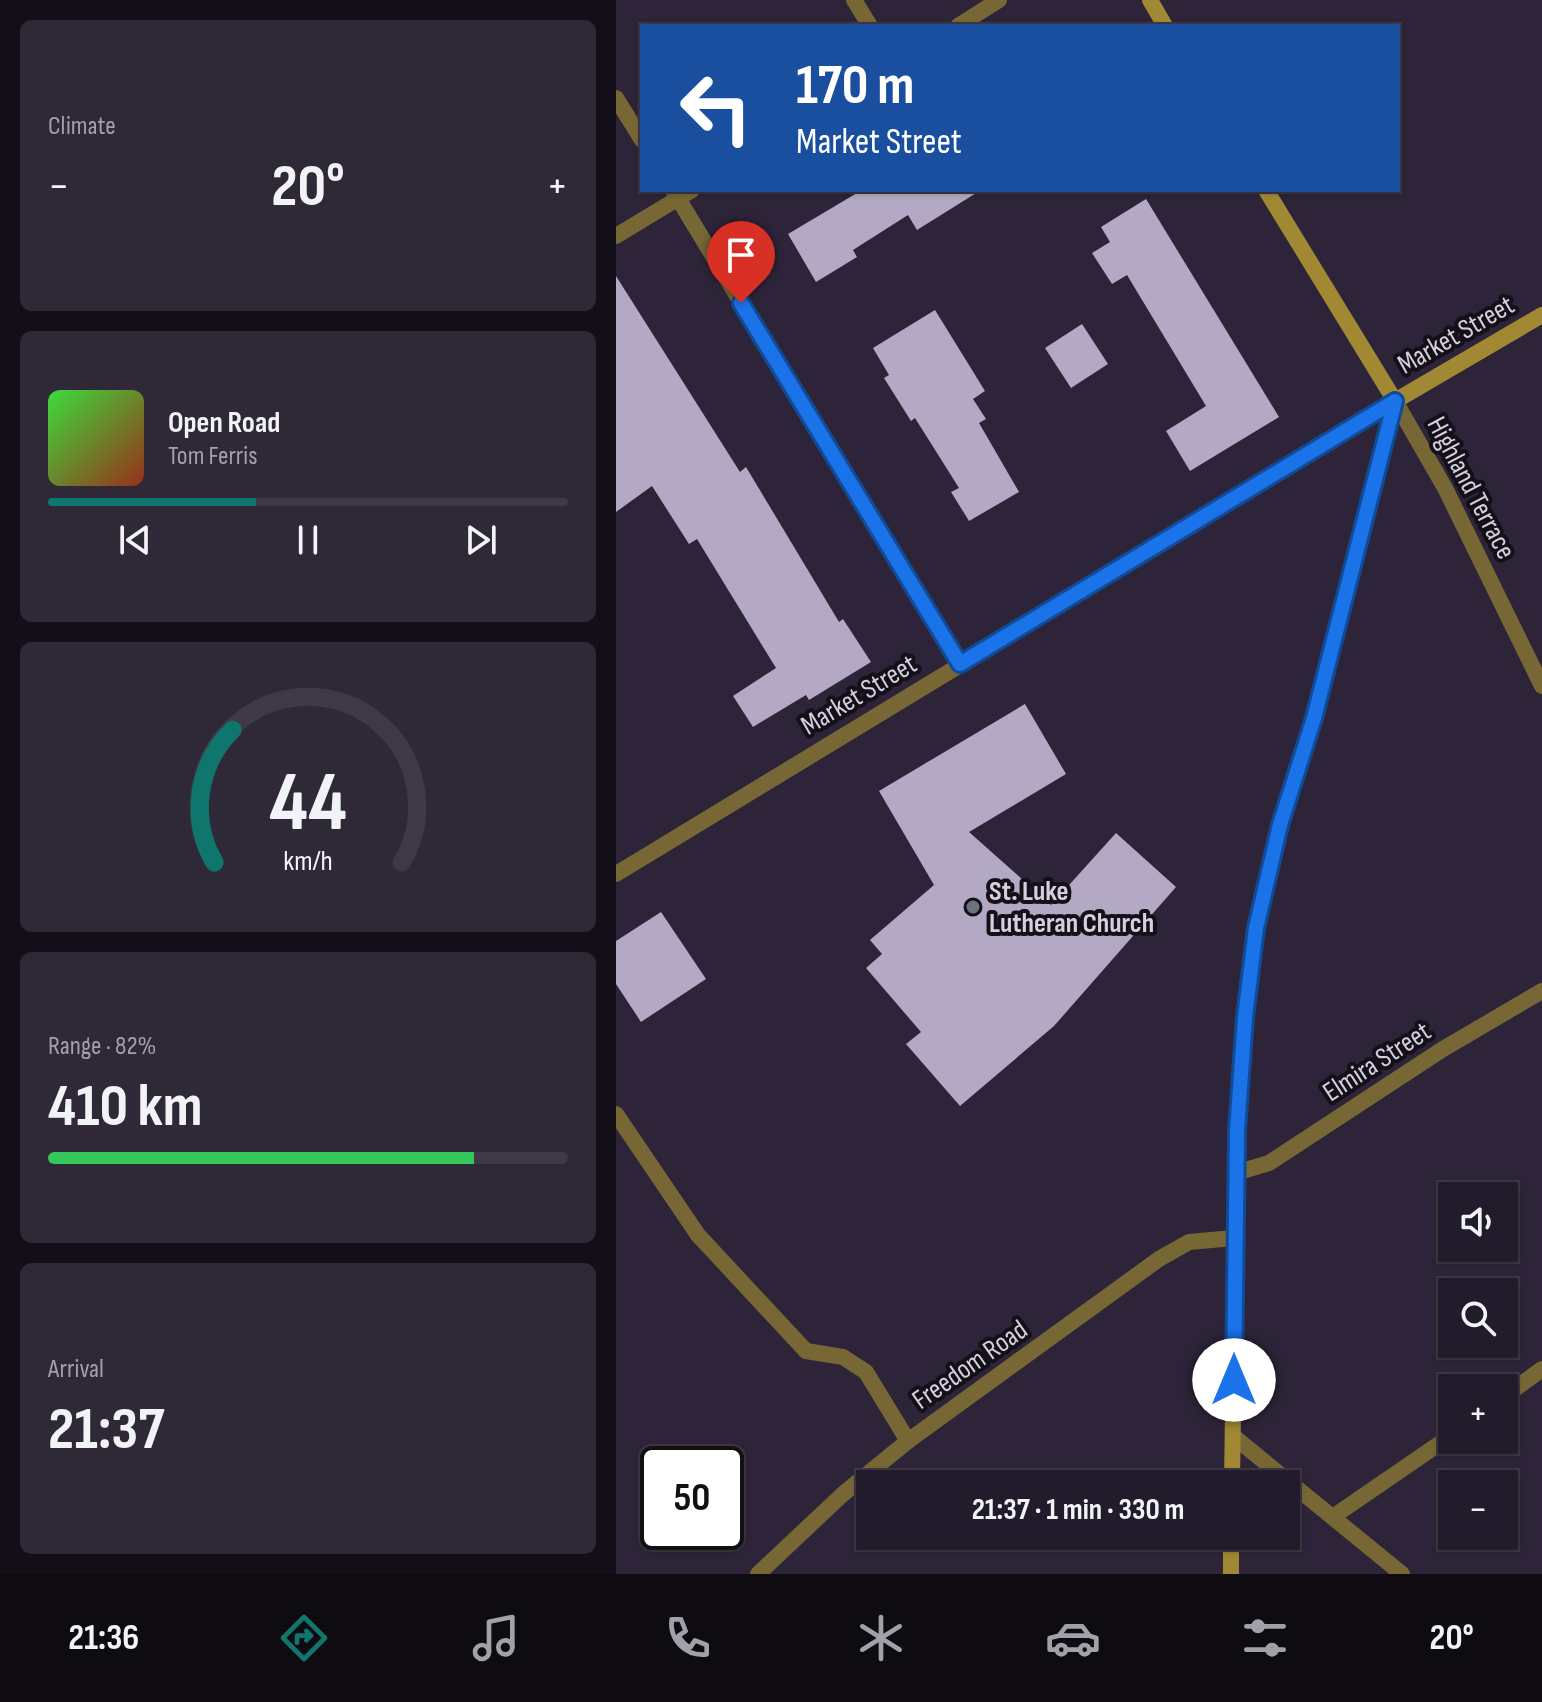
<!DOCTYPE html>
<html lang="en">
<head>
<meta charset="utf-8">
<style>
  :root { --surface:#221b2b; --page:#2e2837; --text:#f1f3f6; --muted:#a2a1a9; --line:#3f3947; --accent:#0f766e }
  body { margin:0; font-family:"Sofia Sans Condensed",sans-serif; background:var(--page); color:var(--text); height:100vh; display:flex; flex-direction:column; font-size:30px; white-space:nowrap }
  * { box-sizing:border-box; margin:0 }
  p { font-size:26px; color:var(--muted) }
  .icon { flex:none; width:44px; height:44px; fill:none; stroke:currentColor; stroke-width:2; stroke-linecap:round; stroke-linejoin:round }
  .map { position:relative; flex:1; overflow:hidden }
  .drawer { display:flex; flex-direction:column; gap:20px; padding:20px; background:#130f18; width:616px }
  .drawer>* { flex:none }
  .banner { position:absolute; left:24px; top:24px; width:760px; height:168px; border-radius:0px; box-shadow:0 2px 6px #0004,0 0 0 2px var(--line); background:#1a4fa0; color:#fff; overflow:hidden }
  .tools { position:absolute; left:822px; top:1182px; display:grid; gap:16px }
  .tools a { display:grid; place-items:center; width:80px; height:80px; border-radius:0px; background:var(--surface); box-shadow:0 2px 6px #0004,0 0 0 2px var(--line); font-size:40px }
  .speed { position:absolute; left:24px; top:1446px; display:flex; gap:16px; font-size:40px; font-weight:700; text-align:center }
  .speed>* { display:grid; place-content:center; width:104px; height:104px; border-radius:50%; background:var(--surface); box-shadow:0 2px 6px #0004,0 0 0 2px var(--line); line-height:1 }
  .speed .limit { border:4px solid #111; border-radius:12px; background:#fff; color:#111 }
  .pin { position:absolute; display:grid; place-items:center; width:68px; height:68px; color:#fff; margin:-82px -34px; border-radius:50% 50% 50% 0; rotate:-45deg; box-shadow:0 0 8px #0007 }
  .pin .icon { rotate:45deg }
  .me { position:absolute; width:88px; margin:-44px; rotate:0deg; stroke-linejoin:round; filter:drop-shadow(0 0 6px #0008) }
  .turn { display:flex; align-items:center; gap:28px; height:168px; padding:0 24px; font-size:36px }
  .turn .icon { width:104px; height:104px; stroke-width:2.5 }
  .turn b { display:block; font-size:56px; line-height:68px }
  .big { font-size:60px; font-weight:700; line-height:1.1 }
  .drawer .tile { flex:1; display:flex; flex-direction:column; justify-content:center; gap:12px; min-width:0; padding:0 28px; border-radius:12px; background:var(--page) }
  .drawer .dial { align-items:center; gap:0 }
  .dial svg { height:208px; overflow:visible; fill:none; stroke:var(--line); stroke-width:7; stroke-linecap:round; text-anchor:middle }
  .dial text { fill:var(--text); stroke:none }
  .song { display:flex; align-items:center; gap:24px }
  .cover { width:96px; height:96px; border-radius:12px; background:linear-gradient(135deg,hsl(120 70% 55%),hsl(10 70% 35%)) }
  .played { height:8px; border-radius:4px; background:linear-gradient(90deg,var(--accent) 40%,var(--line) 40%) }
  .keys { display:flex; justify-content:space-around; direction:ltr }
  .heat { display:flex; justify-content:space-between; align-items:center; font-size:44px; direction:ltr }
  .charge { height:12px; border-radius:6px; background:linear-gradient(90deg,#34c759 82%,var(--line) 0) }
  .trip { position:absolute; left:240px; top:1470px; width:444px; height:80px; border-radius:0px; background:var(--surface); box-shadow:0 2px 6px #0004,0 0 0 2px var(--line); font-weight:700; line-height:80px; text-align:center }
  .tabs { display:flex; height:128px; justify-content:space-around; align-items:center; background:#0e0b11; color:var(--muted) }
  .tabs .icon { width:56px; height:56px }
  .tabs .current { color:var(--accent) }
  .tabs b { font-size:36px; color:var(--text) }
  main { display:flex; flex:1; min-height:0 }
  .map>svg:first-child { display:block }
  .building { fill:#b4a9c4 }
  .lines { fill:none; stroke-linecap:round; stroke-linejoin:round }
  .lane { stroke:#766735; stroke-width:16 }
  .street { stroke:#766735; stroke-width:16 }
  .secondary { stroke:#a18934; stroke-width:16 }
  .route-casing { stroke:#114b97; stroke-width:20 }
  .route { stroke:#1a73e8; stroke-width:14 }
  .worship-dot { fill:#6b7280; stroke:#131019; stroke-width:3 }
  .labels { text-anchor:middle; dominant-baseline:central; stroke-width:8; stroke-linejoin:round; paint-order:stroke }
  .street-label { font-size:28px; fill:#d4cfdd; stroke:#131019 }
  .poi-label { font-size:28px; font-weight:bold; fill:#d4cfdd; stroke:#131019; text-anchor:start }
</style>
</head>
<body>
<main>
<section class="drawer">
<div class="tile"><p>Climate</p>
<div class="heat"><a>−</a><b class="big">20°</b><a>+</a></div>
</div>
<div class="tile">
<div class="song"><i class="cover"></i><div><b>Open Road</b><p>Tom Ferris</p></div></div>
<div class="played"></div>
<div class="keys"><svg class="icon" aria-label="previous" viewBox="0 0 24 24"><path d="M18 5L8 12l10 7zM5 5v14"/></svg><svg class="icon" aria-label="pause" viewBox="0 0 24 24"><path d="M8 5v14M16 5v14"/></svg><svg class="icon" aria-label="next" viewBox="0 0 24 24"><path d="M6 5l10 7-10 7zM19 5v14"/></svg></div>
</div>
<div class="tile dial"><svg viewBox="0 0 100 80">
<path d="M14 69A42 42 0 1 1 86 69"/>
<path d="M14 69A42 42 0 0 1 21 18" stroke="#0f766e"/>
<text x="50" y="56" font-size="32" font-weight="700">44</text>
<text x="50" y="72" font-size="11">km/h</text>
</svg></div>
<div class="tile"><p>Range · 82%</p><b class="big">410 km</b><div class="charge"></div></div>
<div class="tile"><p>Arrival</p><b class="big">21:37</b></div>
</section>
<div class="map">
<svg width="926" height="1574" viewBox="0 0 926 1574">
  <rect width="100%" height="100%" fill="#2d2439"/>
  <g class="building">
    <path d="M246 190H365L301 230 292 215 237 250 241 257 200 282 172 234Z"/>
    <path d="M530 199 663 417 574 471 550 431 590 406 511 275 496 284 476 253 494 242 485 227Z"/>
    <path d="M0 276 124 472 130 467 223 622 227 619 255 662 193 700 190 695 137 727 117 696 160 668 81 539 73 544 36 486 0 512Z"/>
    <path d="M319 310 369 391 357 399 370 419 363 423 403 492 353 521 335 492 343 488 299 418 295 421 268 378 273 375 257 348Z"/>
    <path d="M466 324 492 364 455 388 429 348Z"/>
    <path d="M409 704 450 774 353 832 435 905 500 833 560 887 438 1026 344 1106 290 1044 305 1032 250 968 266 954 254 940 318 885 263 791Z"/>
    <path d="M45 912 90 979 25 1022 0 984V941Z"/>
  </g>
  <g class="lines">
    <g class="lane">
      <path d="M238 0 254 26"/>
      <path d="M190 1351 227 1357 250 1372 292 1441"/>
      <path d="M888 1397 926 1369"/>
      <path d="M617 1436 786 1574"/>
      <path d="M718 1516 836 1435"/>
    </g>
    <g class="street">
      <path d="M342 26 383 0"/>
      <path d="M0 98 26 140"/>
      <path d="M57 190 344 664"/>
      <path d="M0 236 76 190"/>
      <path d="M0 874 779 401 829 488 926 686"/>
      <path d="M0 1114 82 1235 190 1351"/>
      <path d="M623 1172 653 1163 827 1049 926 991"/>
      <path d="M142 1574 227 1494 292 1441 543 1259 573 1242 618 1238"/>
    </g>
    <g class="secondary">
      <path d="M534 0 549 26"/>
      <path d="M650 190 779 401"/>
      <path d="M779 401 926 315"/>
      <path d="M616 1484 621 1131 629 1017 640 928 664 825 698 718 779 401"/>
      <path d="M615 1574V1536"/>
    </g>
  </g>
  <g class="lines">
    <defs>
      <path id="route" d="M125 303 344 664 779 401 698 718 664 825 640 928 629 1017 621 1131 618 1380"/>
    </defs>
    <use href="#route" class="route-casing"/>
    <use href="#route" class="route"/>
  </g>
  <circle class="worship-dot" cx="357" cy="907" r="8"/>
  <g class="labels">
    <g class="street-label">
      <text transform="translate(840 335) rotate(-30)">Market Street</text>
      <text transform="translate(855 488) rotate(62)">Highland Terrace</text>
      <text transform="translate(243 695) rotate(-31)">Market Street</text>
      <text transform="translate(761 1062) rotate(-33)">Elmira Street</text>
      <text transform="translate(354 1365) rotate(-35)">Freedom Road</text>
    </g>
    <g class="poi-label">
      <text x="373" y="891">St. Luke<tspan x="373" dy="32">Lutheran Church</tspan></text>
    </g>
  </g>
</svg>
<div class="tools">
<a><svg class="icon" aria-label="sound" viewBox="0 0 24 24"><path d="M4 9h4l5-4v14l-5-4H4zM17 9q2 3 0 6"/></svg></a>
<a><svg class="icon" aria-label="search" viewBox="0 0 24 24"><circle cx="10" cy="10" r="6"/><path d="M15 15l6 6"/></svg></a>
<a>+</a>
<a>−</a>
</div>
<div class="speed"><div class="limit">50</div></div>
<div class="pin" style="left:125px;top:303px;background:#d93025"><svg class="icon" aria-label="arrive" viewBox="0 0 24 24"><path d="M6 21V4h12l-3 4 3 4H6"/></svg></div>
<svg class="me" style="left:618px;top:1380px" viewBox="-20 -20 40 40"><circle r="19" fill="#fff"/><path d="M0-13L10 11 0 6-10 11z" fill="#1a73e8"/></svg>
<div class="trip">21:37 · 1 min · 330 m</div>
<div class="banner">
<div class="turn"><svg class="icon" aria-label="left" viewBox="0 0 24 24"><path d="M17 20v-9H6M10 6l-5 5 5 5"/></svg><div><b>170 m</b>Market Street</div></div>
</div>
</div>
</main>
<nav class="tabs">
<b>21:36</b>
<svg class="icon current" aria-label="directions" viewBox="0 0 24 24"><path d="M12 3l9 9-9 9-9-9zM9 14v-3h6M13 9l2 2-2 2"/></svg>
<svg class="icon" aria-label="music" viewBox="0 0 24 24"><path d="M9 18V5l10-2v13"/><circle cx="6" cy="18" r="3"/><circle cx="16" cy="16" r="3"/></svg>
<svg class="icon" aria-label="phone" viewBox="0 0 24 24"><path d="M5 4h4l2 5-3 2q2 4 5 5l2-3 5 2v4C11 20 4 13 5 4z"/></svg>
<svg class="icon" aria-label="climate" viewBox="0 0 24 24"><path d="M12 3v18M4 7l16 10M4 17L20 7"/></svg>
<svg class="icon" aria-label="car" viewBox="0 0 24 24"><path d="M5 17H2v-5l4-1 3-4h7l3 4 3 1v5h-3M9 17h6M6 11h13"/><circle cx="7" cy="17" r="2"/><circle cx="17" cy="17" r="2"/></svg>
<svg class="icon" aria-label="filters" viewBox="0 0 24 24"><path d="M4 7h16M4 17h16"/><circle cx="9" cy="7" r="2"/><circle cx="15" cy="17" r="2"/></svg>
<b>20°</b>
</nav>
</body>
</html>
